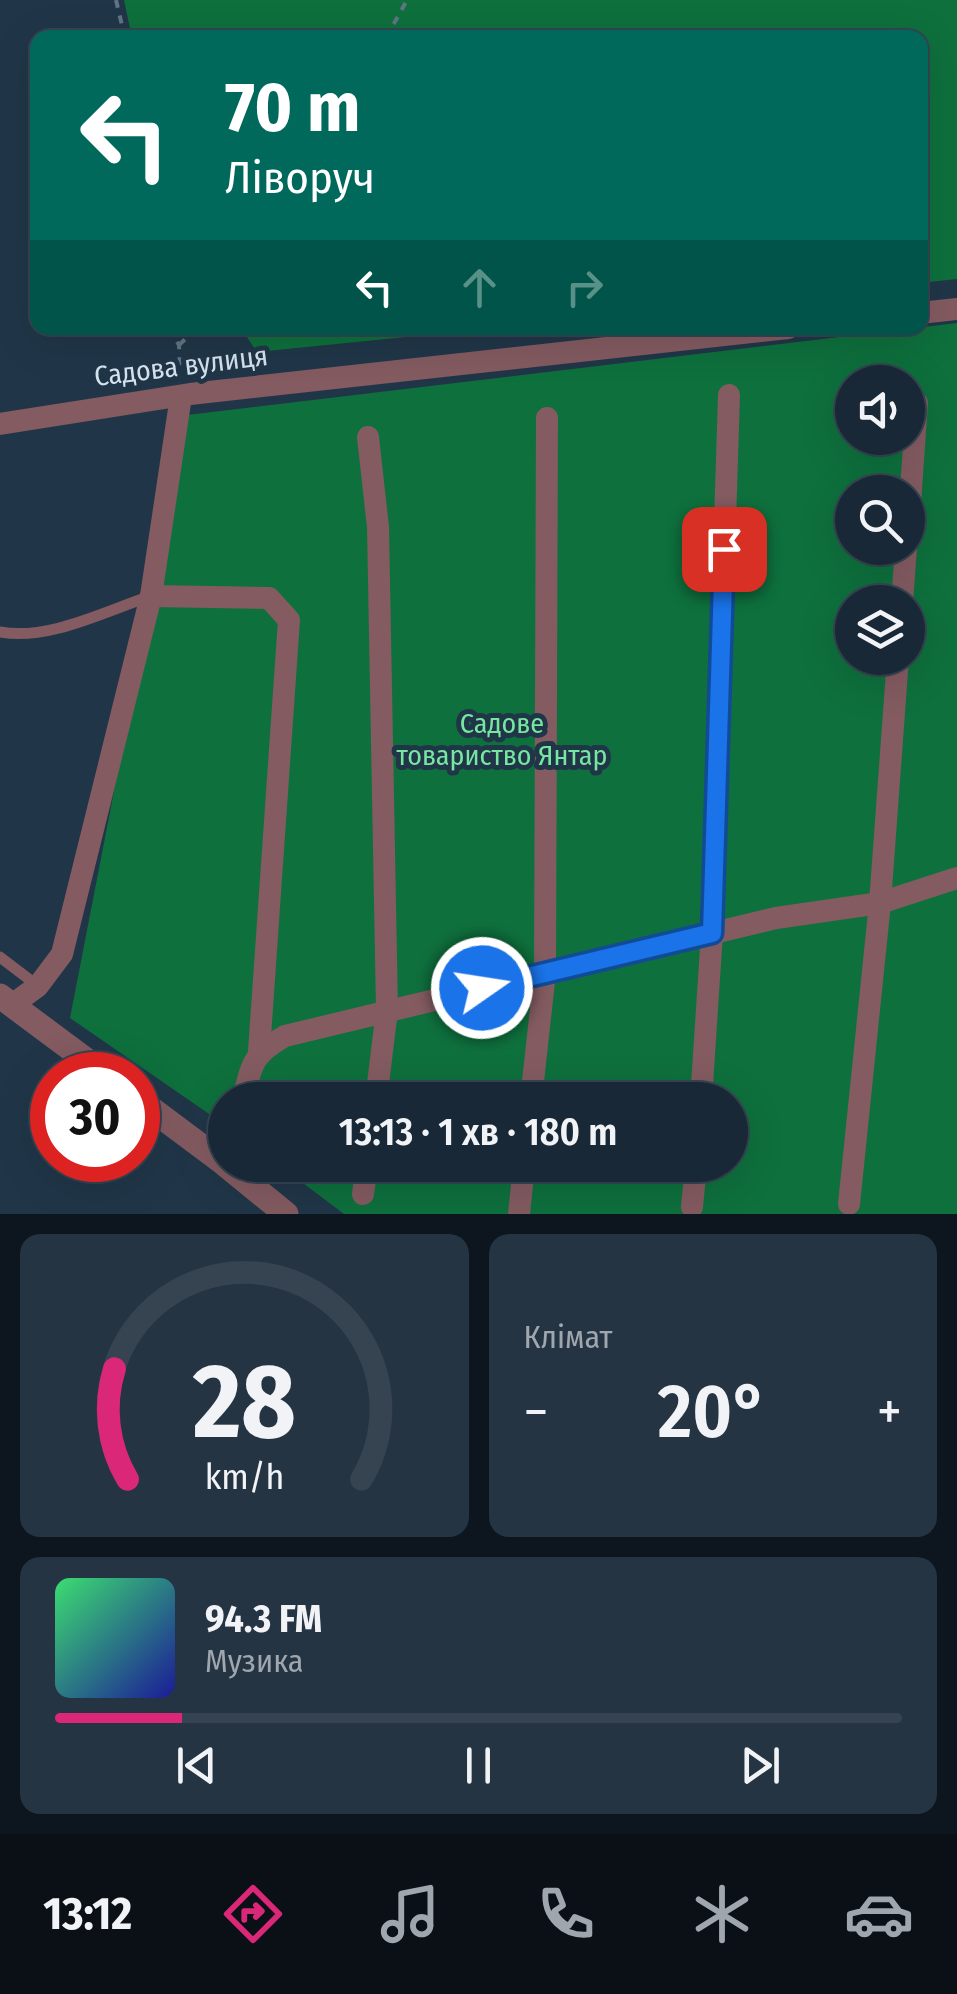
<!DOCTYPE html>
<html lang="uk">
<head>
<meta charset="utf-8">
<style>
  :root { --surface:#182836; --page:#253442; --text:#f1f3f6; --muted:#9fa6ad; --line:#364451; --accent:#db2777 }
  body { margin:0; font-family:"Fira Sans Condensed",sans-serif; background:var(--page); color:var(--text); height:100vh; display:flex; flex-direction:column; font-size:38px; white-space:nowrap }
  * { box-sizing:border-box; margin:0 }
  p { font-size:32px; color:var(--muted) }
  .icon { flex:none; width:55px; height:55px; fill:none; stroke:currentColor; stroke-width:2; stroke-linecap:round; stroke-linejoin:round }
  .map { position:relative; height:1214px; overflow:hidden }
  .panel { display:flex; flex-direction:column; gap:20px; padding:20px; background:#0d161e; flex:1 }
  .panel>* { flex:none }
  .top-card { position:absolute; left:30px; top:30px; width:898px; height:305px; border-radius:20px; box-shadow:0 10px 40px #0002,0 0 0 2px var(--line); background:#00695c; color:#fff; overflow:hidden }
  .buttons { position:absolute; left:835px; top:365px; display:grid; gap:20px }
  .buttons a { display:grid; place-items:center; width:90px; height:90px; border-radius:50%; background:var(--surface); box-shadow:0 10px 40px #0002,0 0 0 2px var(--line); font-size:50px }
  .speed { position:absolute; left:30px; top:1052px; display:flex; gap:20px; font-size:50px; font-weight:700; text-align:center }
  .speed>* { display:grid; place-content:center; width:130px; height:130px; border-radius:50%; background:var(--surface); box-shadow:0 10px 40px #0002,0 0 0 2px var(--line); line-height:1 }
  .speed .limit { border:15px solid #d22; background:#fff; color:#111 }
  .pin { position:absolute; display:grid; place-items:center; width:85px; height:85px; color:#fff; margin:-42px; border-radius:20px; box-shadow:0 5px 15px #0006 }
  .me { position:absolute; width:110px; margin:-55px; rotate:77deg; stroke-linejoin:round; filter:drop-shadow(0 0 8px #0008) }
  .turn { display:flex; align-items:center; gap:35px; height:210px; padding:0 30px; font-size:45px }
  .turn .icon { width:130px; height:130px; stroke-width:2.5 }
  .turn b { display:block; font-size:70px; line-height:85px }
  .lanes { display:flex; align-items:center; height:95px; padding:0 30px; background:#0003; justify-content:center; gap:50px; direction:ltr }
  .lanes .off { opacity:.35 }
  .big { font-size:75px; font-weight:600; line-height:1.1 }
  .panel .card { flex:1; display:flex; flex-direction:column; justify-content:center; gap:15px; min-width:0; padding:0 35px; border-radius:20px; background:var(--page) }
  .panel .dial { align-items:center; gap:0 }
  .dial svg { height:260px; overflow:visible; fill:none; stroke:var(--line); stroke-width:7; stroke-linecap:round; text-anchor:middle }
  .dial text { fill:var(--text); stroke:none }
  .song { display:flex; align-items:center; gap:30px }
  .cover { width:120px; height:120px; border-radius:15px; background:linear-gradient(135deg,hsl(140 70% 55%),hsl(240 70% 35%)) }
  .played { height:10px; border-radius:5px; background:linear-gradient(90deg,var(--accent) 15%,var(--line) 15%) }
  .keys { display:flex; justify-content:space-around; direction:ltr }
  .heat { display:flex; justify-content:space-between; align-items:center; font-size:55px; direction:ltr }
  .panel .tiles { flex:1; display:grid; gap:20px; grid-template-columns:1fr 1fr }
  .card:last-child { grid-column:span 2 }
  .trip { position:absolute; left:208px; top:1082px; width:540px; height:100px; border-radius:50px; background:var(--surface); box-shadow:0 10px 40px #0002,0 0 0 2px var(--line); font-weight:600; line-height:100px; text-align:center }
  .menu { display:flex; height:160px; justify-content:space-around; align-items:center; background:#0a1016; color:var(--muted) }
  .menu .icon { width:70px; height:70px }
  .menu .on { color:var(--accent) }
  .menu b { font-size:45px; color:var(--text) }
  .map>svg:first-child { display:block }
  .green { fill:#0e703d; fill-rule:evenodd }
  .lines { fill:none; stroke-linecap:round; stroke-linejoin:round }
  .path { stroke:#617484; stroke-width:4; stroke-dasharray:8 8; stroke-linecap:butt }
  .service { stroke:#835b61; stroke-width:11 }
  .minor { stroke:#835b61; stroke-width:22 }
  .tertiary { stroke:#835b61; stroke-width:25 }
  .route-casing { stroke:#114b97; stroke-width:25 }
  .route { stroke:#1a73e8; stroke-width:18 }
  .labels { text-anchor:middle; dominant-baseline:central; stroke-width:10; stroke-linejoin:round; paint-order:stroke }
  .street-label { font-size:28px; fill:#d5e3ee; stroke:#203648 }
  .park-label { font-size:28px; fill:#76e79f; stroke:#203648 }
</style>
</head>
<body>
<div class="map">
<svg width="957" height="1214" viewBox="0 0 957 1214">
  <rect width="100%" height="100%" fill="#203648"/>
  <g class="green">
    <path d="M124 0H957V279L920 283V38H132Z"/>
    <path d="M957 323V1214H344L279 1165H730V1100H225V1125L70 1018 187 415ZM852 382H908V438H852ZM852 492H908V548H852ZM852 602H908V658H852Z"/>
    <path d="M241 328H495L257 352Z"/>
  </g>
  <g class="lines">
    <g class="path">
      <path d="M116 0 125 38"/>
      <path d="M386 38 407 0"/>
      <path d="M169 328 179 345 180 375"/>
      <path d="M179 345 197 328"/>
    </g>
    <g class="service">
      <path d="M0 632C49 641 105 611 151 596"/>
      <path d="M0 957 38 986"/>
    </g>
    <g class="minor">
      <path d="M920 313 957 309"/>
      <path d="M0 424 190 394 788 328"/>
      <path d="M368 437 378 527 387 1010 376 1100"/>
      <path d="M908 532 917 403"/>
      <path d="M151 596 269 598 289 620 259 1051"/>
      <path d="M902 602 906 548"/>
      <path d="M12 1005 38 986 62 954 151 596 181 396"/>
      <path d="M243 1100C252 1063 252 1055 285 1036L776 918 880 903 957 878"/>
      <path d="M531 1100 545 972 547 418"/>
      <path d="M701 1100 712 933 729 395"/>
      <path d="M363 1194 367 1165"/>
      <path d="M849 1204 880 903 898 658"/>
      <path d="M692 1207 696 1165"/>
      <path d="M519 1214 524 1165"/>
    </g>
    <g class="tertiary">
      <path d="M0 996 106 1075"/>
      <path d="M138 1099 225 1164"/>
      <path d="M226 1165 286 1214"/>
    </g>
  </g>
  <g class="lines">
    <defs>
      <path id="route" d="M482 988 712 933 724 549"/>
    </defs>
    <use href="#route" class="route-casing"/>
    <use href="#route" class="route"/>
  </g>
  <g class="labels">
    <g class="street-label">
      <text transform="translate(181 366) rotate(-7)">Садова вулиця</text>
    </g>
    <g class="park-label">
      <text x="502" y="723">Садове<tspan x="502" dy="32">товариство Янтар</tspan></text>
    </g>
  </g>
</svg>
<div class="buttons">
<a><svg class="icon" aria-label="sound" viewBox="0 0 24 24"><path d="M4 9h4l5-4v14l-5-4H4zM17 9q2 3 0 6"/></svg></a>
<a><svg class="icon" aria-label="search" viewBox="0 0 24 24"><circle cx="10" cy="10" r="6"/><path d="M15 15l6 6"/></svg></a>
<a><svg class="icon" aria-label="layers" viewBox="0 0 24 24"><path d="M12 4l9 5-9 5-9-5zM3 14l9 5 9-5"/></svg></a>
</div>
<div class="speed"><div class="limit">30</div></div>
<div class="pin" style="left:724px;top:549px;background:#d93025"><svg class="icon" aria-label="arrive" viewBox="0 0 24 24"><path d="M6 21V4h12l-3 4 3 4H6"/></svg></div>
<svg class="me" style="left:482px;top:988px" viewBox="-20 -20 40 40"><circle r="17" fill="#1a73e8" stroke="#fff" stroke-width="3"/><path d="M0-11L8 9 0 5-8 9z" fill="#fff"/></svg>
<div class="trip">13:13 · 1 хв · 180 m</div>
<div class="top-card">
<div class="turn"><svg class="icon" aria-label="left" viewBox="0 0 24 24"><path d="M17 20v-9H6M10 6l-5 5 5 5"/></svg><div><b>70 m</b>Ліворуч</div></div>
<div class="lanes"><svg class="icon" aria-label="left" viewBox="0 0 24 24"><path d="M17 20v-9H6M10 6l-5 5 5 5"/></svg><svg class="icon off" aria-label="ahead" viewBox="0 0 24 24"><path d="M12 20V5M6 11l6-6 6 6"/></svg><svg class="icon off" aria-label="right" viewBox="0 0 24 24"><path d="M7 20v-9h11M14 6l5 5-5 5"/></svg></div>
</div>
</div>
<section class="panel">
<div class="tiles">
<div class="card dial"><svg viewBox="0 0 100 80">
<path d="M14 69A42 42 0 1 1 86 69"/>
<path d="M14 69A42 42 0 0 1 10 35" stroke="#db2777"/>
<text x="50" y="56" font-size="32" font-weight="700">28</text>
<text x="50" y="72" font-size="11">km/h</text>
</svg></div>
<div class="card"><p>Клімат</p>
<div class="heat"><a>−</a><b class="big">20°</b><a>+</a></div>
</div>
<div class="card">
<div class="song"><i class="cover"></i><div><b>94.3 FM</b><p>Музика</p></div></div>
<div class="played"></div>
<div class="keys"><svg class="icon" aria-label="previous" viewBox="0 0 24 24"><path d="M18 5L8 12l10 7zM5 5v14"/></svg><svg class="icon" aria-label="pause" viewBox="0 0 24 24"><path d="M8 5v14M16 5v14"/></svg><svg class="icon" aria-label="next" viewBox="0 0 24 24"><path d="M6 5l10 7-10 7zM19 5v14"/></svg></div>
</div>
</div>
</section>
<nav class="menu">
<b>13:12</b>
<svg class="icon on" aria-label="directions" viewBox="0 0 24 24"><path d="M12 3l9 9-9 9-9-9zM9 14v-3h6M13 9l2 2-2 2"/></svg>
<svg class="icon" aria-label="music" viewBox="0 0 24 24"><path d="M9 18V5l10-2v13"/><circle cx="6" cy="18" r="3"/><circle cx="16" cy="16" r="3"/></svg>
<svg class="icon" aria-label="phone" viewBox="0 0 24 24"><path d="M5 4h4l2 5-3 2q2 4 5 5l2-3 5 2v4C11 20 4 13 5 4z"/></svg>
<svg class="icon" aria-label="climate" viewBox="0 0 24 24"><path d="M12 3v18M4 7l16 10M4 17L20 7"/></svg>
<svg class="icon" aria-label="car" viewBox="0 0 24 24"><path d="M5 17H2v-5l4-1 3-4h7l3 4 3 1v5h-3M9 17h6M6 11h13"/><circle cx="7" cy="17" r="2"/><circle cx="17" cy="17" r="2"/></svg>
</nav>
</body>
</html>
